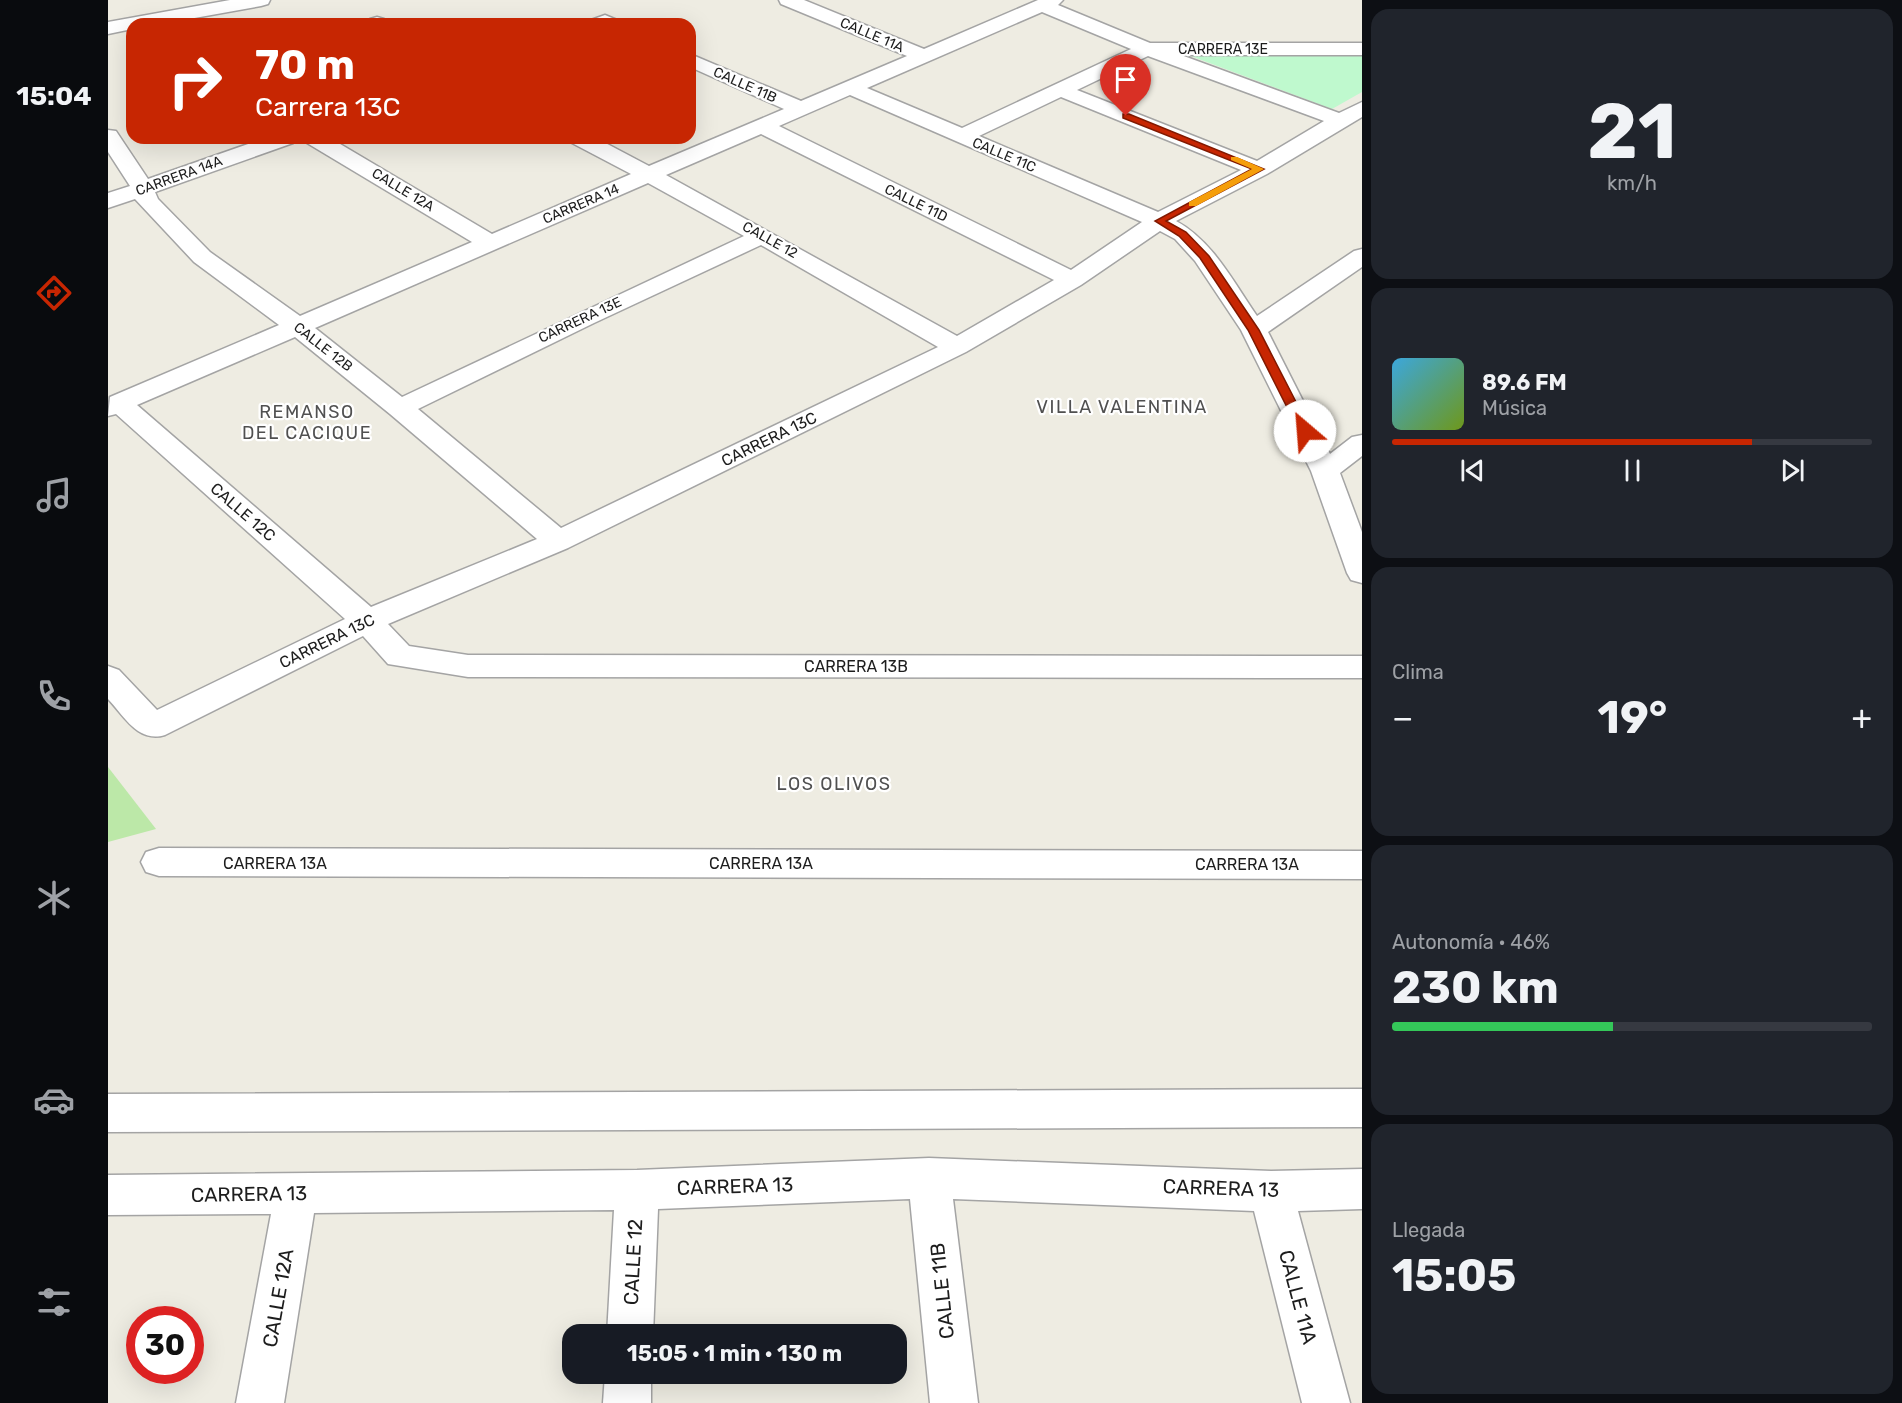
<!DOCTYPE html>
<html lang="es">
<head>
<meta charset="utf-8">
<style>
  :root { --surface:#171b24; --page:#20242c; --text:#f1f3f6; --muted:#9ea1a6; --line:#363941; --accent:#c72602 }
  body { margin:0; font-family:Rubik,sans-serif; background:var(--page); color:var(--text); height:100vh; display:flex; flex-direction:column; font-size:22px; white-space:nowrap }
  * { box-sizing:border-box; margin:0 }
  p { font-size:20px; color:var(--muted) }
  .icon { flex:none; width:33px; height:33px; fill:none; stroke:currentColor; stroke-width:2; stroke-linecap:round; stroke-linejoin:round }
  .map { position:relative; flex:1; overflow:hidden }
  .side { display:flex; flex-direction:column; gap:9px; padding:9px; background:#0d0f14; width:540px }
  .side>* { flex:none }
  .top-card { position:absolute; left:18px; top:18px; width:570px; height:126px; border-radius:18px; box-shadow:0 6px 24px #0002; background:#c72602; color:#fff; overflow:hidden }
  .speed { position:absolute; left:18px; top:1306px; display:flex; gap:12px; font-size:30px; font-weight:700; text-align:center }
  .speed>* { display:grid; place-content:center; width:78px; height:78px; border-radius:50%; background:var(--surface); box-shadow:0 6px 24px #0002; line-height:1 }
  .speed .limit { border:9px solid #d22; background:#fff; color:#111 }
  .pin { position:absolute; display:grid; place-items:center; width:51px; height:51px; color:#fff; margin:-62px -26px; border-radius:50% 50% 50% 0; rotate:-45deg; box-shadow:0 0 6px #0007 }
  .pin .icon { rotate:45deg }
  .me { position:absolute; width:66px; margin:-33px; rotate:333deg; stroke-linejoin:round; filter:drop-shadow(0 0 4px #0008) }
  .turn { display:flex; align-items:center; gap:21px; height:126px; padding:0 30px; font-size:27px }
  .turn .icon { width:78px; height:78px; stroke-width:2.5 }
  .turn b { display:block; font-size:42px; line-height:51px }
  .big { font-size:45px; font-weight:700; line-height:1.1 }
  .side .widget { flex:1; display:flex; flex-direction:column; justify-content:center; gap:9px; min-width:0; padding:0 21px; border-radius:18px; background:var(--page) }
  .side .dial { align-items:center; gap:0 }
  .dial b { font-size:78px; line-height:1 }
  .song { display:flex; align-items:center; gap:18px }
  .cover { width:72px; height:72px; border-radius:9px; background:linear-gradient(135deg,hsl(200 70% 55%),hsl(80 70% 35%)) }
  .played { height:6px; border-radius:3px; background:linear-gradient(90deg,var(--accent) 75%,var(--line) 75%) }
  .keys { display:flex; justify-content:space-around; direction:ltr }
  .heat { display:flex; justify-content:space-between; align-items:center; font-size:33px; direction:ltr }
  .charge { height:9px; border-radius:4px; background:linear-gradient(90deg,#34c759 46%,var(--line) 0) }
  .trip { position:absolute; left:454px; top:1324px; width:345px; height:60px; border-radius:18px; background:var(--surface); box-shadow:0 6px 24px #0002; font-weight:700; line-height:60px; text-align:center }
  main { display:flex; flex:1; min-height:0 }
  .menu { display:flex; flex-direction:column; width:108px; justify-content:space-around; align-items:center; background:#090b0e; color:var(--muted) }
  .menu .icon { width:42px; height:42px }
  .menu .current { color:var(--accent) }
  .menu b { font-size:27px; color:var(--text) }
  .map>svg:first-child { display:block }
  .grass { fill:#bce8a8 }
  .park { fill:#bff9ce }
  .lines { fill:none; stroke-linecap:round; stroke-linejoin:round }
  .minor-casing { stroke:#a4a4a4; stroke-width:3 }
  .minor { fill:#fff; fill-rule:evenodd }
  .route { fill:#c72602; stroke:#811901; stroke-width:1.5 }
  .slow { fill:#f59e0b }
  .labels { text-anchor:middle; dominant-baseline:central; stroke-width:4.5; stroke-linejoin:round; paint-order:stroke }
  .far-street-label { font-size:14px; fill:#1d1d1d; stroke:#fff }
  .street-label { font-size:16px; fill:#1d1d1d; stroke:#fff }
  .neighbourhood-label { font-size:18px; letter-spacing:1.5px; fill:#505050; stroke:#fff }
  .near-street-label { font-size:20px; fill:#1d1d1d; stroke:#fff }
</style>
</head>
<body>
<main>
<nav class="menu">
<b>15:04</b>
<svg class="icon current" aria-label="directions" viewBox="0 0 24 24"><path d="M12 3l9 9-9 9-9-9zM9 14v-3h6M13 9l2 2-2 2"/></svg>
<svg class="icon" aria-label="music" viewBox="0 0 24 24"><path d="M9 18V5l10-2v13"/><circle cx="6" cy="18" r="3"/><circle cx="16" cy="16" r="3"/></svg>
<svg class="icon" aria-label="phone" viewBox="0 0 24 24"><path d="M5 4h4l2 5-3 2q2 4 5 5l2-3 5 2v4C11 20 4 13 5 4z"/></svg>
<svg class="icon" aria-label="climate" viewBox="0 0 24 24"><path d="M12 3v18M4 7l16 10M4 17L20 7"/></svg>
<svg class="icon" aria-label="car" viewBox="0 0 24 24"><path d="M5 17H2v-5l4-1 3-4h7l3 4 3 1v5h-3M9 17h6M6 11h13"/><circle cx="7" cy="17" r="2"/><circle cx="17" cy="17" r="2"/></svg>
<svg class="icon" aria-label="filters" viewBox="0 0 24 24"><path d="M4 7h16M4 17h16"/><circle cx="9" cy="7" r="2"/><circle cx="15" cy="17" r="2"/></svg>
</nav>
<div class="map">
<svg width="1254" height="1403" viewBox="0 0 1254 1403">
  <rect width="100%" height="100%" fill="#eeece2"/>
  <path class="grass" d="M0 767 48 829 0 842Z"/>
  <path class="park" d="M1080 55 1254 56V92L1224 109Z"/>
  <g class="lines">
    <defs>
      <g id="minor">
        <path d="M122 0H162L160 4 153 6 53 24H24V29L0 34V22Z"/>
        <path d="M671 0H696L816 49 930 0H955L950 5 1042 43H1254V55H1073L1231 113 1254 102V117L1159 174 1068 221C1105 241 1126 283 1149 316L1246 251 1254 249V267L1160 332 1222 454 1244 437 1254 435V456L1232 473 1254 532V583L1243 580 1239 573 1203 471 1133 330 1087 261 1067 239 1052 231 973 285 858 352 460 548 280 624 301 646 360 655 1254 656V678L360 677 280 664 255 636 57 735C30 743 17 717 0 699V666L11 670 49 710 237 619 8 414 0 416 2 397 171 325 86 262 27 199 0 208V193L22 186 0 152V130L8 131 40 179 157 138H188L185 143 47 192 50 199 102 252 192 316 364 242 199 143 196 138H222L384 234 523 174 464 143 461 138H488L541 166 676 109 582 67V54L693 101 799 56 673 4ZM934 12 1023 49 854 128 759 88ZM1040 56 1216 121 1149 161 969 90ZM742 95 1034 222 963 270 671 126ZM953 97 1133 170 1050 212 871 136ZM653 134 946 280 849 336 558 175ZM540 183 636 236 294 397 207 328ZM653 245 830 347 453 528 310 409 486 323ZM187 337 282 414 429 539 263 607 29 405Z"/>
        <path d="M497 15 509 20 512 24H480L483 20Z"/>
        <path d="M269 17 276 19 280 24 260 23 262 19Z"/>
        <path d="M51 848 1254 851V879L51 876 38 872 33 862 38 852Z"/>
        <path d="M1254 1089V1127L0 1132V1094Z"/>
        <path d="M821 1158 1163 1171 1254 1169V1209L1190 1211 1242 1403H1194L1146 1211 845 1199 870 1403H822L802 1199 550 1209 545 1335H499L506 1210 206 1213 176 1403H128L163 1214 0 1215V1175L529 1170Z"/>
        <path d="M497 1374H543V1403H495Z"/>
      </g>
    </defs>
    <use href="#minor" class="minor-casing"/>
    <use href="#minor" class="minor"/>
  </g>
  <path class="route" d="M1015 114H1021L1156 169 1058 221 1078 232 1101 256 1151 330 1203 431 1201 433H1193L1191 431 1140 330 1092 258 1071 236 1047 221 1144 169 1015 118Z"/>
  <path class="slow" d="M1123 157H1129L1156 169 1088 206H1081V202L1144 169 1123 160Z"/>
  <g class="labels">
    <g class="far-street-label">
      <text transform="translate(764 35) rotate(23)">CALLE 11A</text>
      <text x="1115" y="49">CARRERA 13E</text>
      <text transform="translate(637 85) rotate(24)">CALLE 11B</text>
      <text transform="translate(896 155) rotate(23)">CALLE 11C</text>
      <text transform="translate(71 176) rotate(-20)">CARRERA 14A</text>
      <text transform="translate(295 190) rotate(31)">CALLE 12A</text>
      <text transform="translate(808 203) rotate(26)">CALLE 11D</text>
      <text transform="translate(473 204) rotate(-23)">CARRERA 14</text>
      <text transform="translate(662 240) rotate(29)">CALLE 12</text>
      <text transform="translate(472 320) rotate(-25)">CARRERA 13E</text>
      <text transform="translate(215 347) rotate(38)">CALLE 12B</text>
    </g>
    <g class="street-label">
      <text transform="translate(661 439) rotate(-26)">CARRERA 13C</text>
      <text transform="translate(135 512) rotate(41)">CALLE 12C</text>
      <text transform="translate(219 641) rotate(-26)">CARRERA 13C</text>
      <text x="748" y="666">CARRERA 13B</text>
      <text x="167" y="863">CARRERA 13A</text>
      <text x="653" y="863">CARRERA 13A</text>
      <text x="1139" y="864">CARRERA 13A</text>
    </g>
    <g class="neighbourhood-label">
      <text x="1014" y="407">VILLA VALENTINA</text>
      <text x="199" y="412">REMANSO<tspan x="199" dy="21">DEL CACIQUE</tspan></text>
      <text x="726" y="784">LOS OLIVOS</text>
    </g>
    <g class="near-street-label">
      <text transform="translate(627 1186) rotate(-2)">CARRERA 13</text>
      <text transform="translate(1113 1188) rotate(2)">CARRERA 13</text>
      <text transform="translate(141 1194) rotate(-1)">CARRERA 13</text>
      <text transform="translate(525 1262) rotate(-87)">CALLE 12</text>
      <text transform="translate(834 1291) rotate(-96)">CALLE 11B</text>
      <text transform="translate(1190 1297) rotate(75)">CALLE 11A</text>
      <text transform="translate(170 1298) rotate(-80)">CALLE 12A</text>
    </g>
  </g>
</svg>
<div class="speed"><div class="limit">30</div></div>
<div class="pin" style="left:1018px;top:116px;background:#d93025"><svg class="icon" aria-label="arrive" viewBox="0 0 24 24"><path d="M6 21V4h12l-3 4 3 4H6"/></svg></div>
<svg class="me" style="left:1197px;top:431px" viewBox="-20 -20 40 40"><circle r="19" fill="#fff"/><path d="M0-13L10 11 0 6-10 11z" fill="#c72602"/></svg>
<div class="trip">15:05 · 1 min · 130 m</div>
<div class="top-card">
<div class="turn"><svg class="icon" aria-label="right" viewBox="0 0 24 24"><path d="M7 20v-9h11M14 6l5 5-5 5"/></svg><div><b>70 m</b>Carrera 13C</div></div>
</div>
</div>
<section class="side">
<div class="widget dial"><b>21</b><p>km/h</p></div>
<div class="widget">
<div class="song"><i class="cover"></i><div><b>89.6 FM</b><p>Música</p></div></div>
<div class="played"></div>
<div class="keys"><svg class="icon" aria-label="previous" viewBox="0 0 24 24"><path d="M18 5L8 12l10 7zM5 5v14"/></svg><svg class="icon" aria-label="pause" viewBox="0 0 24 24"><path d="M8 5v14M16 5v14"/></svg><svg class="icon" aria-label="next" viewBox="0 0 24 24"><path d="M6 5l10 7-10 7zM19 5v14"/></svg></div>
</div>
<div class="widget"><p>Clima</p>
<div class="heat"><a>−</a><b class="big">19°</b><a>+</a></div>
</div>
<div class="widget"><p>Autonomía · 46%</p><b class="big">230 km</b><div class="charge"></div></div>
<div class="widget"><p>Llegada</p><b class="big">15:05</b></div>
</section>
</main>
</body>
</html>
